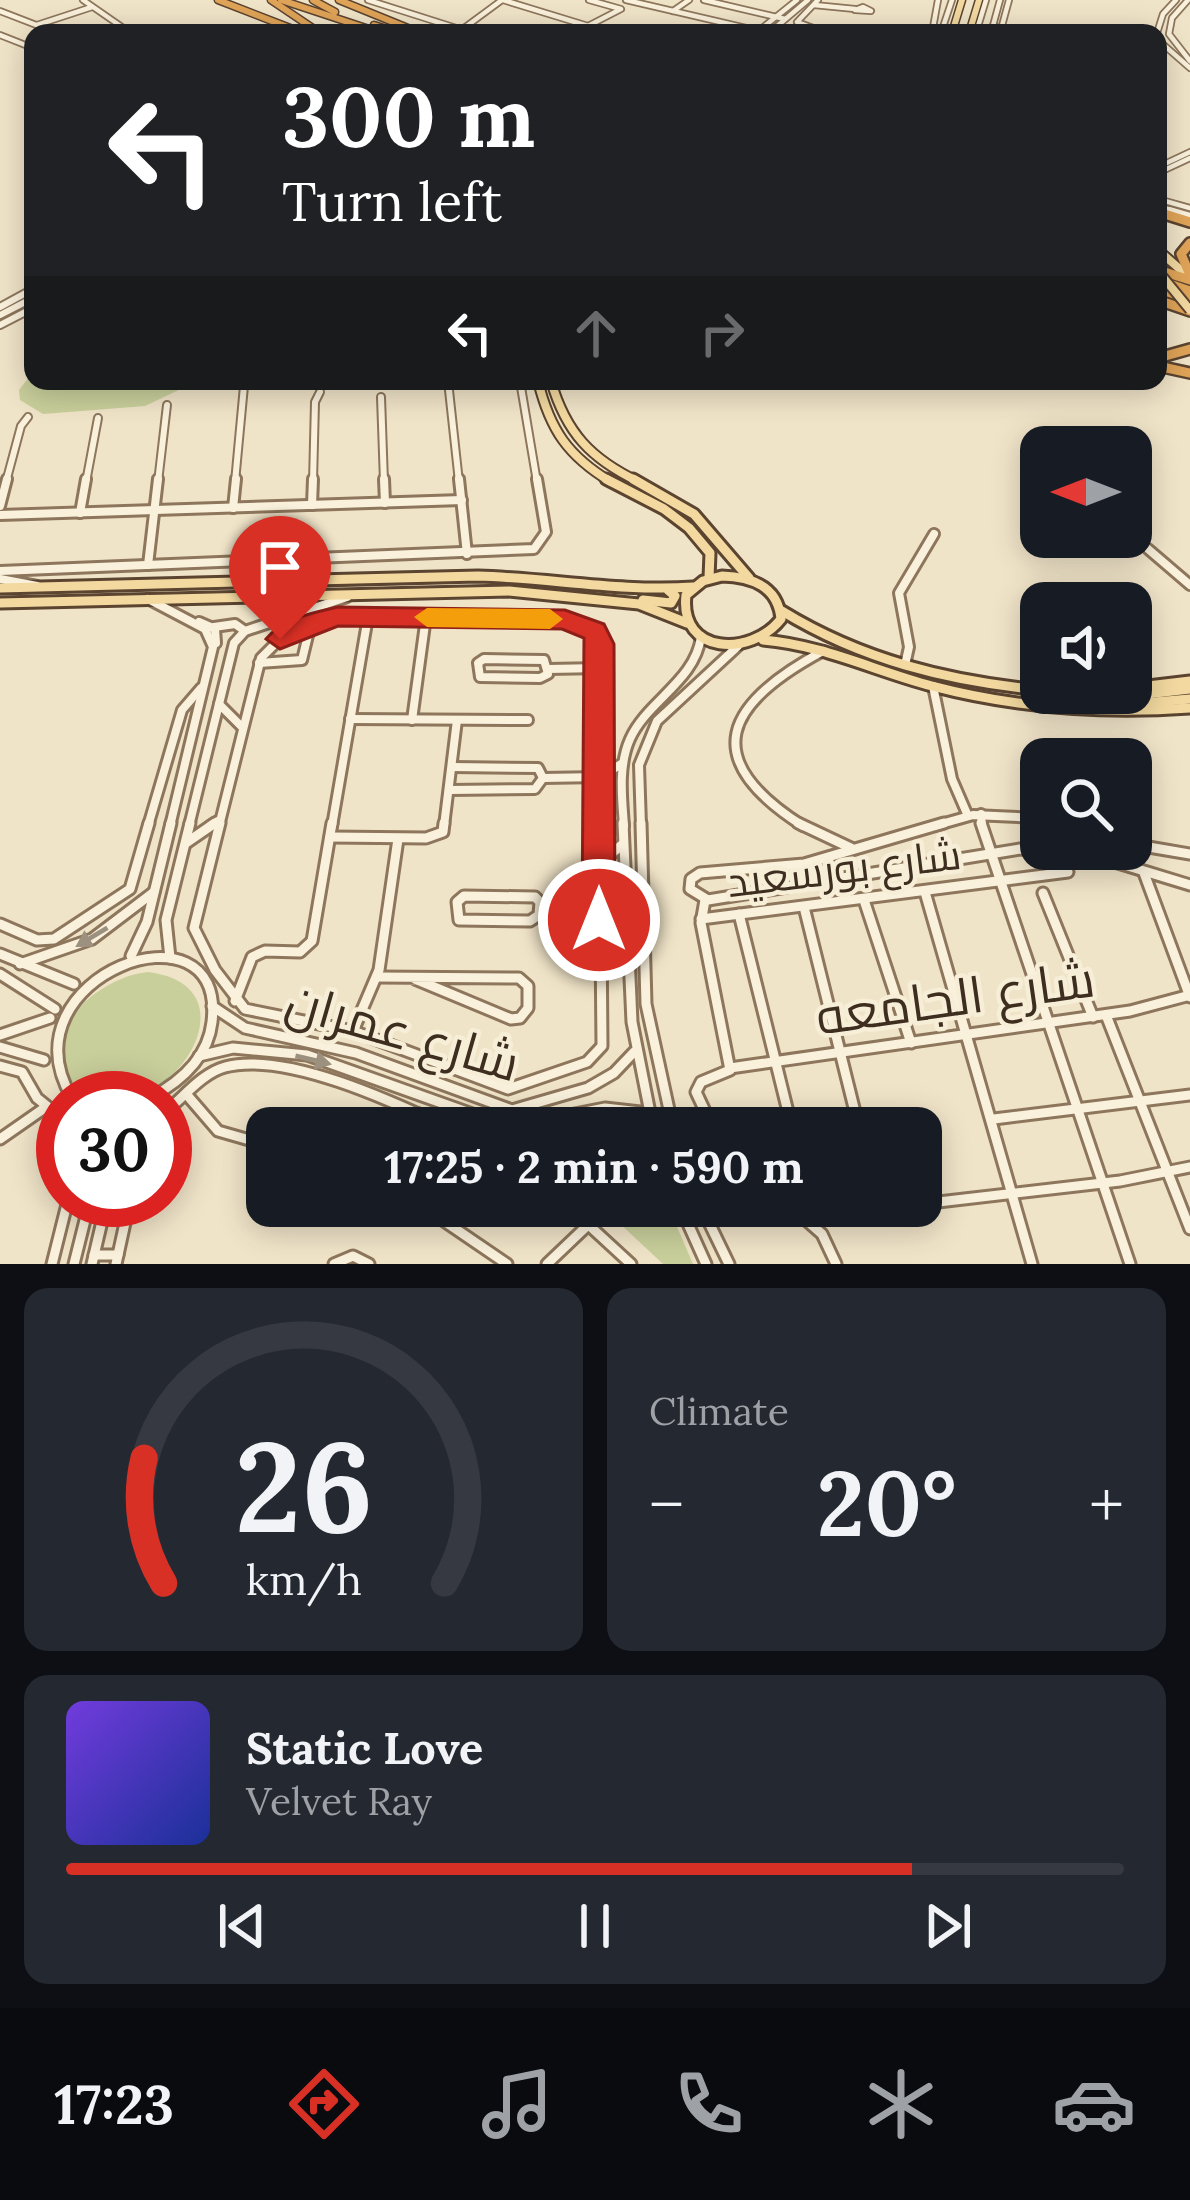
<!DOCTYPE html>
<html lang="en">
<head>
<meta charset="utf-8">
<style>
  :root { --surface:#171b24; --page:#242831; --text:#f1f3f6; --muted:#9ea1a6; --line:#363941; --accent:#d93025 }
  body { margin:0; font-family:Lora,Cairo,serif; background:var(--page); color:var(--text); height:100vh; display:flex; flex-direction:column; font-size:45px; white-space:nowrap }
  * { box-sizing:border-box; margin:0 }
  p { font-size:39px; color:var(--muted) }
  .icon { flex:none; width:66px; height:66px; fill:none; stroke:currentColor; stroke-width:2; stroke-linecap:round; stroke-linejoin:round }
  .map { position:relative; height:1264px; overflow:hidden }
  .panel { display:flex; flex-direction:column; gap:24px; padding:24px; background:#0d0f14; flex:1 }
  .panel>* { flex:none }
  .top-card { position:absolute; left:24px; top:24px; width:1143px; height:366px; border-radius:24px; box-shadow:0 6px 30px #0003; background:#202124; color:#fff; overflow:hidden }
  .needle { width:78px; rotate:270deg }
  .buttons { position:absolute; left:1020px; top:426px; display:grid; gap:24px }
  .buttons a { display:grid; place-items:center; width:132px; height:132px; border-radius:24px; background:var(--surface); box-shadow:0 6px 30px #0003; font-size:60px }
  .speed { position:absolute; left:36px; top:1071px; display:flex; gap:24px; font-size:60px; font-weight:700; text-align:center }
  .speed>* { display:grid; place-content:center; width:156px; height:156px; border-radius:50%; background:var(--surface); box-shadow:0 6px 30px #0003; line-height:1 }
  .speed .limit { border:18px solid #d22; background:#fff; color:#111 }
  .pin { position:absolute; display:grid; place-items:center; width:102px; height:102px; color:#fff; margin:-123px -51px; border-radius:50% 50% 50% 0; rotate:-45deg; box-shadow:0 0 12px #0007 }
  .pin .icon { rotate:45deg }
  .me { position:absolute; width:132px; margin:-66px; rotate:0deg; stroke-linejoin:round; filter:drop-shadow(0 0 9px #0008) }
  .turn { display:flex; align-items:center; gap:42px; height:252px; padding:0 60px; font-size:54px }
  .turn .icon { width:156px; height:156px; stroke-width:2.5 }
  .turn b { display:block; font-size:84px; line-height:102px }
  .lanes { display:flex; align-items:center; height:114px; padding:0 60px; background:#0003; justify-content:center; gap:60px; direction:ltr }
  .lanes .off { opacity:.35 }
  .big { font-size:90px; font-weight:700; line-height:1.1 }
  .panel .tile { flex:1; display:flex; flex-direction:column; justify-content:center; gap:18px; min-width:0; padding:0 42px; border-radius:24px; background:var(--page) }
  .panel .dial { align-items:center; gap:0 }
  .dial svg { height:312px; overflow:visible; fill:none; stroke:var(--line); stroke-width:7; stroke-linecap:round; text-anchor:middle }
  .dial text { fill:var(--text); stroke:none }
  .song { display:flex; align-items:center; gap:36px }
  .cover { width:144px; height:144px; border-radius:18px; background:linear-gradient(135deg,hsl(260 70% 55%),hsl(230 70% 35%)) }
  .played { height:12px; border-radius:6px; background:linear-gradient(90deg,var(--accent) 80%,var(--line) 80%) }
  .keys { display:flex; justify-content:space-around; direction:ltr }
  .heat { display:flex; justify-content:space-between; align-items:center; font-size:66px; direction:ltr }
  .panel .tiles { flex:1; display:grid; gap:24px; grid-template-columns:1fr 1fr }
  .tile:last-child { grid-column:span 2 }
  .trip { position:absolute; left:246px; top:1107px; width:696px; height:120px; border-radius:24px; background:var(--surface); box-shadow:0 6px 30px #0003; font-weight:700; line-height:120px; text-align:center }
  .dock { display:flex; height:192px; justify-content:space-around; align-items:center; background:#090b0e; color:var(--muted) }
  .dock .icon { width:84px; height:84px }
  .dock .selected { color:var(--accent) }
  .dock b { font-size:54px; color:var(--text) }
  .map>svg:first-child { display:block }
  .green { fill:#c9cf9b }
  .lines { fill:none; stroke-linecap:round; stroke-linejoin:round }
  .minor-far3-casing { stroke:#8d765c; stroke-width:8 }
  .minor-far2-casing { stroke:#8d765c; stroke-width:10 }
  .minor-far1-casing { stroke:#8d765c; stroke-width:14 }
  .minor-casing { stroke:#8d765c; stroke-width:15 }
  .major-far2-casing { stroke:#5b4430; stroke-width:9 }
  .major-far1-casing { stroke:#5b4430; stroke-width:12 }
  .major-casing { stroke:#5b4430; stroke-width:15 }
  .highway-far1-casing { stroke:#5b4430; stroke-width:9 }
  .highway-casing { stroke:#5b4430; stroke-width:14 }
  .minor-far3 { stroke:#faf1dc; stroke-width:4.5 }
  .minor-far2 { stroke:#faf1dc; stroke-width:6 }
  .minor-far1 { stroke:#faf1dc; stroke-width:8 }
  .minor { stroke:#faf1dc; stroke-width:9 }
  .major-far2 { stroke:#f3d9a0; stroke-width:6 }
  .major-far1 { stroke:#f3d9a0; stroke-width:8 }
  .major { stroke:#f3d9a0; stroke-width:9 }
  .highway-far1 { stroke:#e0a458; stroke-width:6 }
  .highway { stroke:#e0a458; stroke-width:9 }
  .major-bridge-casing { stroke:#5b4430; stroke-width:12; stroke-linecap:butt }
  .major-bridge { stroke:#f3d9a0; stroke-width:8 }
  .oneway { fill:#9c907e }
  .route { fill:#d93025; stroke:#8d1f18; stroke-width:3 }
  .slow { fill:#f59e0b }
  .labels { text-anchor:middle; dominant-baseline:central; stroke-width:9; stroke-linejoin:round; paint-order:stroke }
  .street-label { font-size:42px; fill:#3d2e20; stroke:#f7eed8 }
  .near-street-label { font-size:51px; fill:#3d2e20; stroke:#f7eed8 }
</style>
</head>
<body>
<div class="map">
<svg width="1190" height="1264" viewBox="0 0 1190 1264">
  <rect width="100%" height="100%" fill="#f0e4c8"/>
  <g class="green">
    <path d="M33 372V381H276L183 388 145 406 43 414 20 400 19 390Z"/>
    <path d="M148 972C266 987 159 1140 82 1091 19 1050 92 977 148 972Z"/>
    <path d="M601 1206H668L693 1264H663Z"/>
  </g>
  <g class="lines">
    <defs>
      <g id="minor-far3">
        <path d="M83 0 122 27"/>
        <path d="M368 0 472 33"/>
        <path d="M503 0 588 26 621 9 589 0"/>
        <path d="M626 0 768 33"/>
        <path d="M704 0 785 19"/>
        <path d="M818 0 797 22 827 33"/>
        <path d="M1188 0 1172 18 1169 34 1190 61"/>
        <path d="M814 5 855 9"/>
        <path d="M863 7 871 11 855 10Z"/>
        <path d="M0 11 57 33"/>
        <path d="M673 11 689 0"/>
        <path d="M37 25 92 7"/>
        <path d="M992 27 1086 33"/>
        <path d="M464 28 502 0"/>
        <path d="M756 33 797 0"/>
        <path d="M769 33 808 0"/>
        <path d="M932 33 938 0"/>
        <path d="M941 33 952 0"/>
        <path d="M976 33 986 0"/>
        <path d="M991 33 1000 0"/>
        <path d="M1000 33 1009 0"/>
        <path d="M1157 33 1163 14 1176 0"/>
        <path d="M0 35 33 48"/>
        <path d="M1158 40 1190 68"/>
        <path d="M1158 167 1190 152"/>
        <path d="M1158 173 1190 158"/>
        <path d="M1158 199 1190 208"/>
        <path d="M1158 206 1180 213"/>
      </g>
      <g id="minor-far2">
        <path d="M1170 210 1190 216"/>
        <path d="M0 307 33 289"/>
        <path d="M0 315 33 298"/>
        <path d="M0 325 33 308"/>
        <path d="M448 381 459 482"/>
        <path d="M520 381 537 482"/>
        <path d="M381 397 384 482"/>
        <path d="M6 482 21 426 28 417"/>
        <path d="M86 482 98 418"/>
        <path d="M158 482 167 405"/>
        <path d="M235 482 244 386"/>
        <path d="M313 482 315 402 320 392"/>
      </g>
      <g id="minor-far1">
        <path d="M384 479 385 503"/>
        <path d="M459 479 467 554"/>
        <path d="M312 505 313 479"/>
        <path d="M0 506 7 479"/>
        <path d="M233 508 236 479"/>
        <path d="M80 513 86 479"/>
        <path d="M0 515 462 500"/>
        <path d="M1148 549 1190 585"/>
        <path d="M148 565 158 479"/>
        <path d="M0 571 534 549 546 532 537 479"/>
        <path d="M0 579 37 586"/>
        <path d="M148 599 205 629 213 647 170 826"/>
        <path d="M199 622 215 629 216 643"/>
        <path d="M214 627 235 624 245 631"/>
        <path d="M484 659 544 660 548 674 540 678 480 677 478 663Z"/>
        <path d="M259 663 302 660 311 623"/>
        <path d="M905 665 909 647 899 593 934 534"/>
        <path d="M548 669 601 668"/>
        <path d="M933 686 952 779 968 816"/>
        <path d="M219 704 242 727"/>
        <path d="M350 719 528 720"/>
        <path d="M412 720 426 617"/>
        <path d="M543 778 600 777 623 763"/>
        <path d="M450 790 535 789 543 778 538 768 452 767"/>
        <path d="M981 814 982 826"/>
        <path d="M148 826 182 710 201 688"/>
        <path d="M189 826 234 643 245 631 347 597"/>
        <path d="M210 826 218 821"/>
        <path d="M219 826 261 658 280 639 331 617 565 619 598 635 600 826"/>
        <path d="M332 826 368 617"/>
        <path d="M444 826 457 720"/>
        <path d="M624 826C622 798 618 766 630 739 647 701 695 681 701 637"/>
        <path d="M641 826 639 765 657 721 738 646"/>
        <path d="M803 826C696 758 726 703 823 651"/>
        <path d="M934 826 973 815 1041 818"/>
      </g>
      <g id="minor">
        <path d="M220 823 194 928 215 970 245 1009 353 1031 508 1089 587 1062 602 1046 600 823"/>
        <path d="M623 823 632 1022 653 1128"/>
        <path d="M641 823 646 1004 673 1128"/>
        <path d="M798 823 851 848"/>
        <path d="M944 823 804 864 700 873 691 879 690 889 708 900 1020 849 1095 856 1190 885"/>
        <path d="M981 823 1130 1264"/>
        <path d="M330 837 426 838 443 832 444 823"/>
        <path d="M186 843 215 823"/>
        <path d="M1131 844 1190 854"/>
        <path d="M599 864 623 844"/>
        <path d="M1144 873 1190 997"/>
        <path d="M925 892 1032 1264"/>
        <path d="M1043 893 1093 1017"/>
        <path d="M464 896 535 897 540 902 539 915 530 921 459 920 457 902Z"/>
        <path d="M705 900 701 923 730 1070 701 1082 696 1092 710 1122 736 1120 743 1128"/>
        <path d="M864 900 911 1043"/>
        <path d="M804 907 859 1128"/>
        <path d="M540 909H598"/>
        <path d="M739 914 792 1128"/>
        <path d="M701 919 1068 872"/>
        <path d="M600 921 625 936"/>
        <path d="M0 924 37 940 54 939 130 889 149 823"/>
        <path d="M0 954 74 984"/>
        <path d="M131 956 147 922 171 823"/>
        <path d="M170 958 166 920 190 823"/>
        <path d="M20 964 92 939 154 892"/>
        <path d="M0 974 55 1009"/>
        <path d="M377 977 519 978 528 986V1008L520 1018 511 1019 415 979"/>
        <path d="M235 1001 252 957 265 951 300 952 312 941 332 823"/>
        <path d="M212 1006 245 1028 356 1053 512 1110 588 1088 614 1073 634 1052"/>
        <path d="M1106 1015 1190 1229"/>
        <path d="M353 1031 379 970 398 839"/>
        <path d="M0 1035 50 1018"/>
        <path d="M0 1047 44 1060"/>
        <path d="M199 1056 233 1048 307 1055 509 1127 605 1108 649 1113"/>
        <path d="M0 1066 22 1072 37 1098 63 1119"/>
        <path d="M730 1068 1130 1011 1190 995"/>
        <path d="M187 1095 218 1131 267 1145"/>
        <path d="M72 1098C0 976 227 894 212 1022 208 1058 180 1082 150 1098"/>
        <path d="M165 1112C183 1098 202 1073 225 1067 285 1051 394 1102 449 1128"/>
        <path d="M994 1119 1190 1095"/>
        <path d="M411 1128 419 1114"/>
        <path d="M0 1139 46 1107"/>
        <path d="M921 1204 1120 1181 1190 1167"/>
        <path d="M422 1206 507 1264"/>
        <path d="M568 1206 631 1264"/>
        <path d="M680 1206 706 1264"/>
        <path d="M701 1206 729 1264"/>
        <path d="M790 1206 822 1234 836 1264"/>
        <path d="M805 1219 904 1206"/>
        <path d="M94 1255H118"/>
        <path d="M52 1264 68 1200"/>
        <path d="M74 1264 90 1200"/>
        <path d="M92 1264 107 1200"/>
        <path d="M116 1264 130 1200"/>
        <path d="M334 1264 353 1256 369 1264"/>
        <path d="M547 1264 589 1224"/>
      </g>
      <g id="major-far2">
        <path d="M952 33 962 0"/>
        <path d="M969 33 979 0"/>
      </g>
      <g id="major-far1">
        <path d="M1158 250 1190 278"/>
        <path d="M538 381C550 430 568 456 611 482"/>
        <path d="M551 381C566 433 591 459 639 482"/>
      </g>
      <g id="major">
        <path d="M606 479 664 509 689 528 710 553 709 578"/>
        <path d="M633 479 694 514 749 578"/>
        <path d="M722 576C752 577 778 586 781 619 751 657 679 655 686 595L703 581Z"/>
        <path d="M0 588 478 576C550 578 622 592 693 587"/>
        <path d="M643 600 671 603 675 596 668 590"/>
        <path d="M0 603 509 591 639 604 687 623"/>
        <path d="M782 611C862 660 948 681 1041 690"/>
        <path d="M763 640C823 645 875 671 932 686 1016 708 1104 714 1190 708"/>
        <path d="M1131 688 1190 681"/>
        <path d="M1102 693 1138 695 1190 689"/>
        <path d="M1119 705 1190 699"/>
      </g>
      <g id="highway-far1">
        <path d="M218 0 303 33"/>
        <path d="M271 0 320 33"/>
        <path d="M281 0 381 33"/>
        <path d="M313 0 335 12"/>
        <path d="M339 0 420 33"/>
        <path d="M374 25 399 33"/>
      </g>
      <g id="highway">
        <path d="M1158 212 1190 222"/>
        <path d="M1190 243 1181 254 1190 275"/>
        <path d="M1158 270 1190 280"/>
        <path d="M1158 280 1190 291"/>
        <path d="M1158 289 1190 299"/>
        <path d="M1158 300 1190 311"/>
        <path d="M1158 358 1190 349"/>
        <path d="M1158 366 1190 373"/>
      </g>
    </defs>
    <use href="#minor-far3" class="minor-far3-casing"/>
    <use href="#minor-far2" class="minor-far2-casing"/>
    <use href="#minor-far1" class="minor-far1-casing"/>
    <use href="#minor" class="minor-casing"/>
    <use href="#major-far2" class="major-far2-casing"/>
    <use href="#major-far1" class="major-far1-casing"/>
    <use href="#major" class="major-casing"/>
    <use href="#highway-far1" class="highway-far1-casing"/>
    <use href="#highway" class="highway-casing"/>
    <use href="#minor-far3" class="minor-far3"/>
    <use href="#minor-far2" class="minor-far2"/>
    <use href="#minor-far1" class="minor-far1"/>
    <use href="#minor" class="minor"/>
    <use href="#major-far2" class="major-far2"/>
    <use href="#major-far1" class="major-far1"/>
    <use href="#major" class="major"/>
    <use href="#highway-far1" class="highway-far1"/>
    <use href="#highway" class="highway"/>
    <defs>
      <path id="major-bridge" d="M1158 271 1190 310"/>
    </defs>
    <use href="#major-bridge" class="major-bridge-casing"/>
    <use href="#major-bridge" class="major-bridge"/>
  </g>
  <defs><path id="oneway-solid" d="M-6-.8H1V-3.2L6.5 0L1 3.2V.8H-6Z" transform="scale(3)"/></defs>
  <g class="oneway">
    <use href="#oneway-solid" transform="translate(92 937) rotate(149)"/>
    <use href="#oneway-solid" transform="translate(313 1060) rotate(13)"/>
  </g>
  <path class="route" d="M338 607 565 610 604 624 614 644 615 920 610 930 599 934 587 930 582 920 584 638 562 629 338 626 280 649 266 639C283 618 312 613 338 607Z"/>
  <path class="slow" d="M427 608 550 609 563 619 550 629 427 627 414 617Z"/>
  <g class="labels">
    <g class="street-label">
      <text transform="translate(844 868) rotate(-7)">شارع بورسعيد</text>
    </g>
    <g class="near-street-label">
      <text transform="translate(955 997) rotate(-8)">شارع الجامعه</text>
      <text transform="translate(403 1031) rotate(16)">شارع عمران</text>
    </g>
  </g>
</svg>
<div class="buttons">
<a><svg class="needle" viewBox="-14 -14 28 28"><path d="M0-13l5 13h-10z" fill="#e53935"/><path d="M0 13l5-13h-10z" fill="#9ea1a6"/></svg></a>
<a><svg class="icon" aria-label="sound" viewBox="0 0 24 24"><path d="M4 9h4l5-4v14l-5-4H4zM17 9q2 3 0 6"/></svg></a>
<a><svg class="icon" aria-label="search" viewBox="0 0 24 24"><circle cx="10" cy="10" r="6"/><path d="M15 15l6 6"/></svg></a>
</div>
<div class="speed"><div class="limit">30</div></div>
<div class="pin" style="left:280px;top:639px;background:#d93025"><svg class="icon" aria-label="arrive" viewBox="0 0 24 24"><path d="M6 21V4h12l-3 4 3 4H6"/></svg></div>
<svg class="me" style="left:599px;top:920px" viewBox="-20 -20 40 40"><circle r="17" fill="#d93025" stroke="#fff" stroke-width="3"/><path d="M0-11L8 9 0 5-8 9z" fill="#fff"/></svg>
<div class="trip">17:25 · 2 min · 590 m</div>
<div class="top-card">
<div class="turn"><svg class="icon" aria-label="left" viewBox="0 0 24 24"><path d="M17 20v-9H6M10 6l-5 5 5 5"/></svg><div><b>300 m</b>Turn left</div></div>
<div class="lanes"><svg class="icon" aria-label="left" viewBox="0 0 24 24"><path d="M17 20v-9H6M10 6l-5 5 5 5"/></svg><svg class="icon off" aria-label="ahead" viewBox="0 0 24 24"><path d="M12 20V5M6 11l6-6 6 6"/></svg><svg class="icon off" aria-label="right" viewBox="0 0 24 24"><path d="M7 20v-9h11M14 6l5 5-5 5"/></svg></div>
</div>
</div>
<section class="panel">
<div class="tiles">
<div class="tile dial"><svg viewBox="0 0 100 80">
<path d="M14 69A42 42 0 1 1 86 69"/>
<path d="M14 69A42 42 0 0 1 9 37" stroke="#d93025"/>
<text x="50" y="56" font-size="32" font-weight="700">26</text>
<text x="50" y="72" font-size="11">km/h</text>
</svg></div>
<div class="tile"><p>Climate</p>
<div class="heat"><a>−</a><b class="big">20°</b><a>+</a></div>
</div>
<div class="tile">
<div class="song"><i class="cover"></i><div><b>Static Love</b><p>Velvet Ray</p></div></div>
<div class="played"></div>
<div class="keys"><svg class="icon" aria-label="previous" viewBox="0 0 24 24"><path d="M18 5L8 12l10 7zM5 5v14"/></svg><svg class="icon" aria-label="pause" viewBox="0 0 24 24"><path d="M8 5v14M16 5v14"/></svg><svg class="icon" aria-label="next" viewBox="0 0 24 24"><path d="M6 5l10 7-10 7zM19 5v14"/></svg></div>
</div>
</div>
</section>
<nav class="dock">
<b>17:23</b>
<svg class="icon selected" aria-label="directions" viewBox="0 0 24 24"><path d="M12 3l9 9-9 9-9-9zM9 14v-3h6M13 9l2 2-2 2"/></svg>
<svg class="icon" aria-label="music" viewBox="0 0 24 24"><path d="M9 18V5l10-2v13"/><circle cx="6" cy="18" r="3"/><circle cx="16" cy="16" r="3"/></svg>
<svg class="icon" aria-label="phone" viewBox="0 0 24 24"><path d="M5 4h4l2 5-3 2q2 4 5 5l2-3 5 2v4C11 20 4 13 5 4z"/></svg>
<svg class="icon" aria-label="climate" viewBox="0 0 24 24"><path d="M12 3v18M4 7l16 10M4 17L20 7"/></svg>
<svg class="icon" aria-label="car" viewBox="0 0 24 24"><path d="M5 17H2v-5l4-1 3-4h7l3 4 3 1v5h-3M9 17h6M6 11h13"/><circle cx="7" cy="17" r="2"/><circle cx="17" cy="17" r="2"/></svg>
</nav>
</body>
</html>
